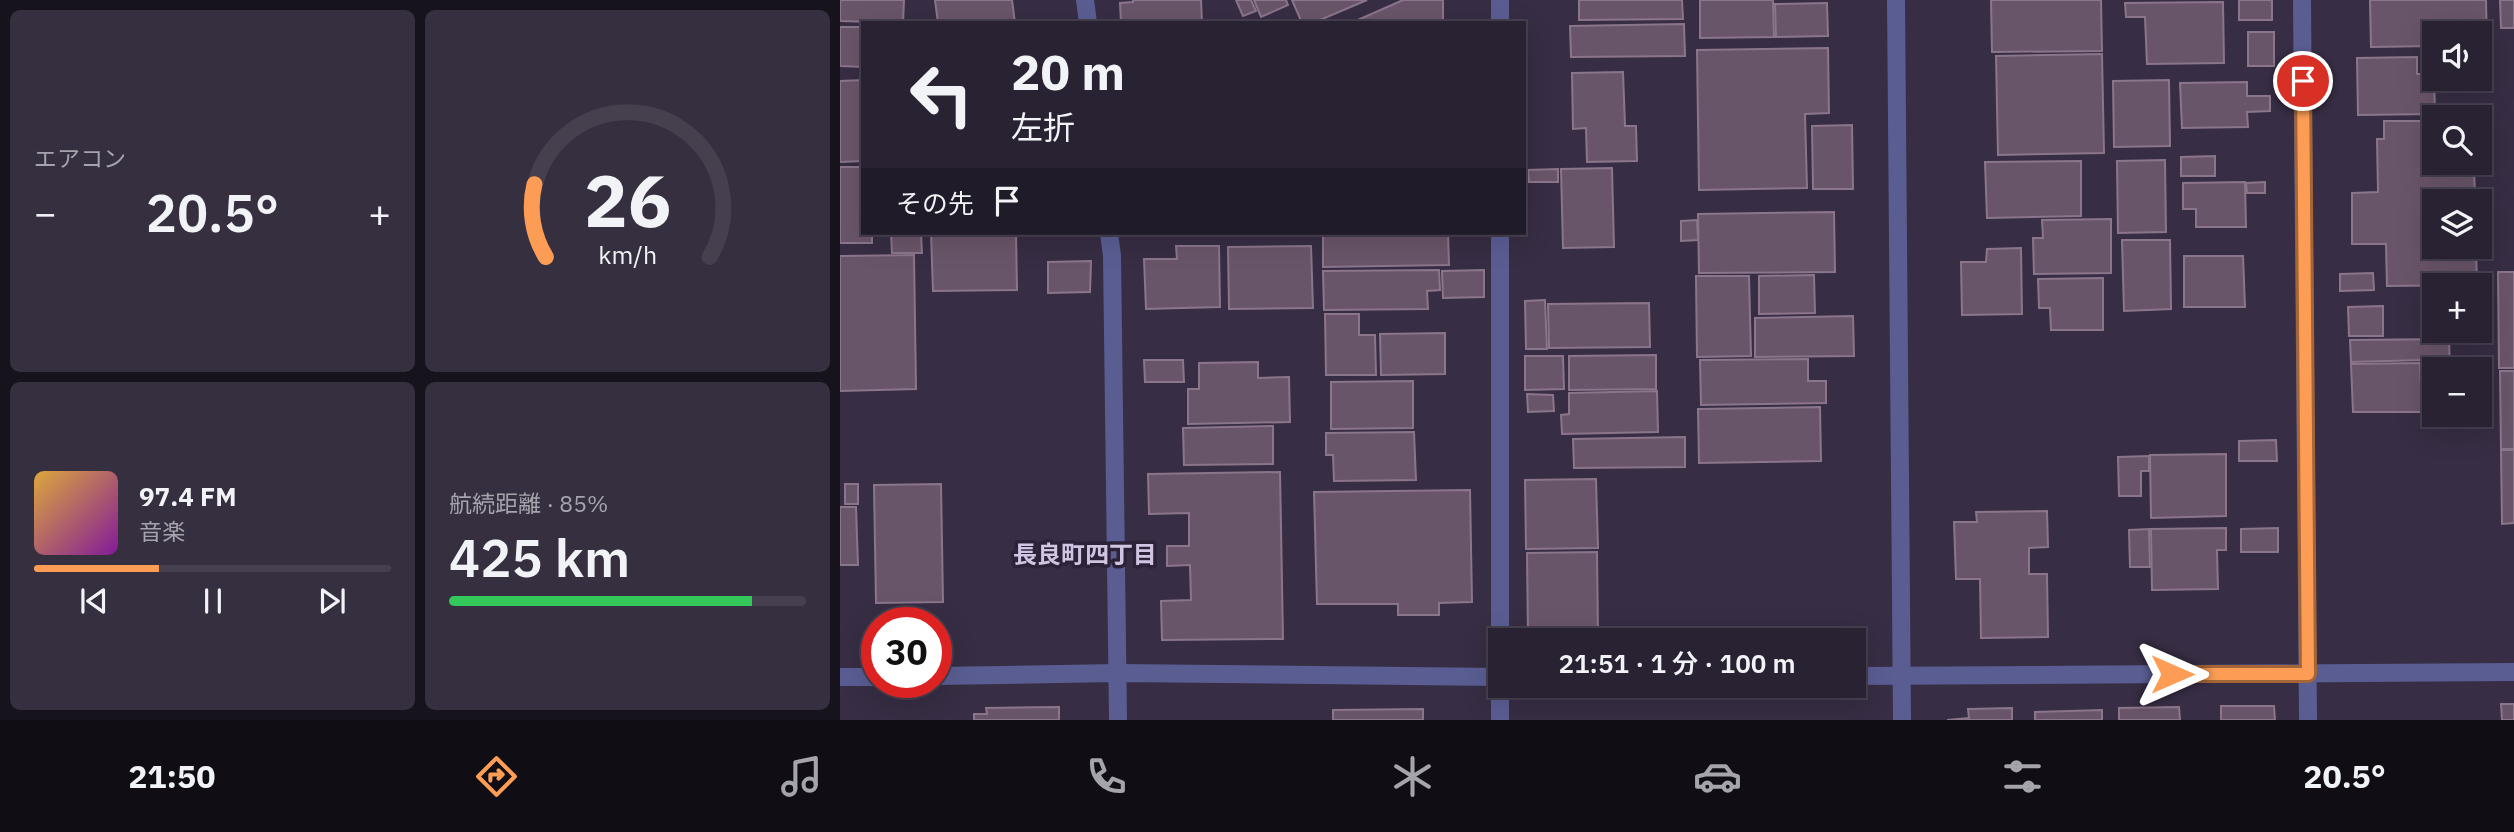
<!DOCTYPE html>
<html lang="ja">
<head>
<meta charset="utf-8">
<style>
  :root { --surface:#292233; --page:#352f3f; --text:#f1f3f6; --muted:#a5a4ac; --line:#453f4e; --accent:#fd9d55 }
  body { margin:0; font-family:"IBM Plex Sans","Noto Sans JP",sans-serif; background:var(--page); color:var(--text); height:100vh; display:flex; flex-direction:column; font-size:26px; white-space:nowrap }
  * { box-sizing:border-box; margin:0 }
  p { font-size:23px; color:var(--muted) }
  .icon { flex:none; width:38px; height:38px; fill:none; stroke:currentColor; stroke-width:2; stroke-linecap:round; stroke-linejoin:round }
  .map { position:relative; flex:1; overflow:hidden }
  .panel { display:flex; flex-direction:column; gap:10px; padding:10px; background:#17131c; width:840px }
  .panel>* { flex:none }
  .top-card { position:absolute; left:21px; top:21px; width:665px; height:214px; border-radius:0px; box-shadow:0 7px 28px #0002,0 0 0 2px var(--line); background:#292233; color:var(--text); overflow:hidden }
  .buttons { position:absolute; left:1582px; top:21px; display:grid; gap:14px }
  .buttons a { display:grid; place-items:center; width:70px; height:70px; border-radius:0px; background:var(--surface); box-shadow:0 7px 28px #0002,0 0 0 2px var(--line); font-size:35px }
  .speed { position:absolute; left:21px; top:607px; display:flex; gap:14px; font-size:35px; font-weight:700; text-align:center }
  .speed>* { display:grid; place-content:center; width:91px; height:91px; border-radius:50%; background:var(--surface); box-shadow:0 7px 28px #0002,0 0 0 2px var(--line); line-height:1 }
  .speed .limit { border:10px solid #d22; background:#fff; color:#111 }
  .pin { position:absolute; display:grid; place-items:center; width:60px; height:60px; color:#fff; margin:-30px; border:4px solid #fff; border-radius:50%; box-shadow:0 2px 7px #0007 }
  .me { position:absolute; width:77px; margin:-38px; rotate:90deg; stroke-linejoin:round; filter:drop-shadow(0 0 5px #0008) }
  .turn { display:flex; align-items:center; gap:24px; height:147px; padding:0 35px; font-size:32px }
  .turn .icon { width:91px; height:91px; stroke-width:2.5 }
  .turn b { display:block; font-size:49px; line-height:60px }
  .then { display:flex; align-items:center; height:66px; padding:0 35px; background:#0003; gap:14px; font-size:26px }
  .big { font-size:52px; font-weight:600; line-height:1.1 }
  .panel .tile { flex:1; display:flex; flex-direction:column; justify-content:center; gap:10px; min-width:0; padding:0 24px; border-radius:10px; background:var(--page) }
  .panel .dial { align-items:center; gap:0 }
  .dial svg { height:182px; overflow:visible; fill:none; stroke:var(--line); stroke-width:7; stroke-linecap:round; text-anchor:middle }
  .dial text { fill:var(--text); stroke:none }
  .song { display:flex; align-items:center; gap:21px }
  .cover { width:84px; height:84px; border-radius:10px; background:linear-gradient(135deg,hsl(40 70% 55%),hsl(290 70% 35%)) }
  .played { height:7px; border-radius:4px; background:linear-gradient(90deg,var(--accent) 35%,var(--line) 35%) }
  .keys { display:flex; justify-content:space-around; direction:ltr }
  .heat { display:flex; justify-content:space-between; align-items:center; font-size:38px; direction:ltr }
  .charge { height:10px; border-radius:5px; background:linear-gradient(90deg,#34c759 85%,var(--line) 0) }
  .panel .tiles { flex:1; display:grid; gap:10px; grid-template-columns:repeat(2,1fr) }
  .trip { position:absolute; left:648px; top:628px; width:378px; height:70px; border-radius:0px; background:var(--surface); box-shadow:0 7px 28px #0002,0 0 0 2px var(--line); font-weight:600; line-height:70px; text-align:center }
  .tab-bar { display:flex; height:112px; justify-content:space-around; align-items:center; background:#100e14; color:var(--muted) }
  .tab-bar .icon { width:49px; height:49px }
  .tab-bar .active { color:var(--accent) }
  .tab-bar b { font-size:32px; color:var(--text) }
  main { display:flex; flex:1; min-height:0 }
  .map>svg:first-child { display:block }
  .building { fill:#695569; stroke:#8b758b; stroke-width:2 }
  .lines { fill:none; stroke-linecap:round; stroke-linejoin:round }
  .minor { stroke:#5a5d92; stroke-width:18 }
  .route-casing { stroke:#a46637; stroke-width:18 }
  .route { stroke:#fd9d55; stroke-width:12 }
  .labels { text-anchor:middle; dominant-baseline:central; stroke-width:7; stroke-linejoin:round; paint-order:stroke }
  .neighbourhood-label { font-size:24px; font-weight:bold; fill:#d0c5e2; stroke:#2d2339 }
</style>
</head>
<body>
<main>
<section class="panel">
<div class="tiles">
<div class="tile"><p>エアコン</p>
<div class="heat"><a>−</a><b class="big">20.5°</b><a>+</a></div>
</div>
<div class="tile dial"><svg viewBox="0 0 100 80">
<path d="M14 69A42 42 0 1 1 86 69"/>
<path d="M14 69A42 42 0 0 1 9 37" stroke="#fd9d55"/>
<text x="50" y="56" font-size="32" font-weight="700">26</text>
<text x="50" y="72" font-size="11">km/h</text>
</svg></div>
<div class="tile">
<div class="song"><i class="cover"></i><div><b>97.4 FM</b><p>音楽</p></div></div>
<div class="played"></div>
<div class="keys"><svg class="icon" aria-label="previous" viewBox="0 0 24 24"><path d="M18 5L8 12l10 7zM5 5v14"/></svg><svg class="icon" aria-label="pause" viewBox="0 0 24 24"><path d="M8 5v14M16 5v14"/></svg><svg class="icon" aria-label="next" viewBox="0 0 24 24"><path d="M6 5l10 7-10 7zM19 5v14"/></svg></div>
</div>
<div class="tile"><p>航続距離 · 85%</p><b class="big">425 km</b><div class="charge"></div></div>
</div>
</section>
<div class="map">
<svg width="1674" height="720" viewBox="0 0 1674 720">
  <rect width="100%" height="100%" fill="#372d44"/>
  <g class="building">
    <path d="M0 0H64L63 23 0 21Z"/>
    <path d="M95 0H172L175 23H98Z"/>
    <path d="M293 0H361L362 23H281L280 3 293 2Z"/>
    <path d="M396 0H411L416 11 403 16Z"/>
    <path d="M414 0H446L448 5 421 17Z"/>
    <path d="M452 0H527L473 23H462Z"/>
    <path d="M563 0H603V23H511Z"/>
    <path d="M739 0H842L843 19 739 20Z"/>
    <path d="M860 0H933L934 37 860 38Z"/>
    <path d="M1151 0H1261L1262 51 1152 52Z"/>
    <rect x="1399" y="0" width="33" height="20"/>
    <path d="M1530 0H1646L1647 46H1640V33H1594V46L1531 47Z"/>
    <path d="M1660 0H1674V28H1661Z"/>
    <path d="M1383 2 1384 63 1307 64 1305 17H1286L1285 3Z"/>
    <path d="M987 3 988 36 936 37 935 4Z"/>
    <path d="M844 24 845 56 731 57 730 26Z"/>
    <path d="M0 27H23V67L0 66Z"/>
    <rect x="1408" y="32" width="26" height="34"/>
    <path d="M988 48 989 113 965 114 967 188 859 190 857 50Z"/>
    <path d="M1262 54 1264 153 1158 155 1156 56Z"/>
    <path d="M1577 57V74H1594L1595 114 1518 115 1517 58Z"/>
    <path d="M783 72 785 126H796L797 161 747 162 746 128 733 129 732 73Z"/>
    <path d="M23 80V161L0 162V81Z"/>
    <path d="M1329 80 1330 146 1274 147 1273 81Z"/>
    <path d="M1407 82V96H1430V111L1407 112 1408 127 1342 128 1340 83Z"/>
    <path d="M1544 121H1594V163H1634L1635 201H1594V247H1636L1637 285 1547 286 1546 244H1512V193L1538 192 1537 139H1544Z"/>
    <path d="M1012 125 1013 189H973L972 126Z"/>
    <path d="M1375 156V176H1341V157Z"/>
    <path d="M1325 160 1326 232 1278 233 1277 161Z"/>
    <path d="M1241 161V216L1147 218 1145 162Z"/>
    <path d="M0 167H23V233H32V243H0Z"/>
    <path d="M772 168 774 247 723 248 721 169Z"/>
    <path d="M718 169V182H689L688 170Z"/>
    <path d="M1405 182 1406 227H1356V209H1343V183Z"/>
    <path d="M1425 182V193H1407L1406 183Z"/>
    <path d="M994 212 995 272 859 273 858 214Z"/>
    <path d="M1271 219V273L1194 274 1193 238H1203L1202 220Z"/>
    <path d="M857 220 858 240 841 241V221Z"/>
    <path d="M51 233H81L82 253H52Z"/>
    <path d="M91 233H176L177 290 93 291Z"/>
    <path d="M483 233H608L609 265 483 267Z"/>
    <path d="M1282 240H1330L1331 309 1284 311Z"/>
    <path d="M336 246H379L380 307 306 309 304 259H337Z"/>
    <path d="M471 246 473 308 389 309 388 247Z"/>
    <path d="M1181 248 1182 314 1122 315 1121 262H1146L1147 249Z"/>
    <path d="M74 255 76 389 0 391V256Z"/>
    <path d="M1344 256H1403L1405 307H1344Z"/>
    <path d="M251 261 250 292 208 293V262Z"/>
    <path d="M599 270 600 290 587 291 588 309 484 310 483 271Z"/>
    <path d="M644 270V297L603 298 602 271Z"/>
    <path d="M1658 272H1674V368H1659Z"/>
    <path d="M1533 273 1534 290 1500 291V274Z"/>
    <path d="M974 275 975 313 919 314V276Z"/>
    <path d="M856 276H909L911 356 857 357Z"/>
    <path d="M1263 278V330H1211L1210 308H1199L1198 279Z"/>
    <path d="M705 300 707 349H686L685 301Z"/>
    <path d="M809 303 810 347 709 348 708 304Z"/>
    <path d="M1543 306V336H1509L1508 307Z"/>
    <path d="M1640 308H1650L1651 340H1633V331H1640Z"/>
    <path d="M485 314H519V335H535L536 375H486Z"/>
    <path d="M1013 316 1014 356 915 357V318Z"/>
    <path d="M605 333V374L541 375 540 334Z"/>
    <path d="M1609 339 1610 369H1594V387H1584L1583 360 1511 362 1510 340Z"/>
    <path d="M816 355V389L729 390V356Z"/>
    <path d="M685 356H723L724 389 685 390Z"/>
    <path d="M968 359V381H986V403L861 405 860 360Z"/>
    <path d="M304 360H343L344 382H305Z"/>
    <path d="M418 362V378L449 377 450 422 348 424V389H359V363Z"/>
    <path d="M1580 363 1582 412H1513L1511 364Z"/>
    <path d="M1660 371H1674V449H1661Z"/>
    <path d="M573 381V428L491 429V382Z"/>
    <path d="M817 391 818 432 722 434 721 415 729 414V393Z"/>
    <path d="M687 394 713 395 714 411 688 412Z"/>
    <path d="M980 407 981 461 859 463 858 409Z"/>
    <path d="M433 426V464L344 465 343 428Z"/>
    <path d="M574 432 576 480 494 481 493 455H486V433Z"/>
    <path d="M845 437V467L734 468 733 439Z"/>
    <path d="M1436 440 1437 461H1399V441Z"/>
    <path d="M1661 450H1674V523L1662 524Z"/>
    <path d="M1386 454V516L1311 518 1310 455Z"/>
    <path d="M1309 456V471H1301V496H1279L1278 457Z"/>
    <path d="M440 472 443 639 322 640 321 601 351 600 350 565 327 566V546H349V513L309 514 308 474Z"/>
    <path d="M756 479 758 548 686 549 685 480Z"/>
    <rect x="5" y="484" width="13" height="20"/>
    <path d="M101 484 103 602 36 603 34 485Z"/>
    <path d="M630 490 632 602 599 603V615H558V604H477L474 492Z"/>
    <path d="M0 507H16L18 565H0Z"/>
    <path d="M1207 511 1208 547 1189 548V574H1207L1208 637 1141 638 1140 579H1116L1114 522H1137L1136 512Z"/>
    <path d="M1386 528V550H1377L1378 589 1312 590 1311 529Z"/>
    <path d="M1438 528V552H1401V529Z"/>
    <path d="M1309 529 1310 567H1290L1289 530Z"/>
    <path d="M757 552 758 635 688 636 687 553Z"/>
    <path d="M1661 704H1674V720H1662Z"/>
    <path d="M1381 706H1434L1435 720H1381Z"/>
    <path d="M219 707V720H134V714H147L146 708Z"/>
    <path d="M1339 707 1340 720H1279V708Z"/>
    <path d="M1172 708V720H1107L1129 718 1128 709Z"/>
    <path d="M583 709V720H493V710Z"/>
    <path d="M1262 710V720H1195V712Z"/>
  </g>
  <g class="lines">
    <g class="minor">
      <path d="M245 0 248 23"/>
      <path d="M1056 0 1062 720"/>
      <path d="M1462 0 1468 720"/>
      <path d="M660 23V0"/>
      <path d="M269 233 272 256 278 720"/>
      <path d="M660 233V720"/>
      <path d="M96 676 277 673 660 677"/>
      <path d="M1013 676 1674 672"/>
      <path d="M0 677H37"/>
    </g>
  </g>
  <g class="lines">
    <defs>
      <path id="route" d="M1332 674H1468L1463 81"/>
    </defs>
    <use href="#route" class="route-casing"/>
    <use href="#route" class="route"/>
  </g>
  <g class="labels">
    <g class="neighbourhood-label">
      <text x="245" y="554">長良町四丁目</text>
    </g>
  </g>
</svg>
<div class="buttons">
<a><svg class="icon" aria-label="sound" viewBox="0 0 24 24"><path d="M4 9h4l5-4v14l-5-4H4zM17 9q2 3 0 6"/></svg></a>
<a><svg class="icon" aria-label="search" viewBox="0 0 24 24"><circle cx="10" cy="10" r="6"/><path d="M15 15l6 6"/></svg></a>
<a><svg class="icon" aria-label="layers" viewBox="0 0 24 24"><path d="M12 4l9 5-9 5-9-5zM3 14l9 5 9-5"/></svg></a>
<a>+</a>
<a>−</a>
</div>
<div class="speed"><div class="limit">30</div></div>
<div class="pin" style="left:1463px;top:81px;background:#d93025"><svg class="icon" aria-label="arrive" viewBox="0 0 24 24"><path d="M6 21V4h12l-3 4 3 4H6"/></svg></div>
<svg class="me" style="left:1332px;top:674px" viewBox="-20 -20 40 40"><path d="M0-17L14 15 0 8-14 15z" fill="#fd9d55" stroke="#fff" stroke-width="4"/></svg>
<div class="trip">21:51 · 1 分 · 100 m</div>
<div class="top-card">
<div class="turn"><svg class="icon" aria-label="left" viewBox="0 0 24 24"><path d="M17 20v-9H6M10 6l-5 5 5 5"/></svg><div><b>20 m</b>左折</div></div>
<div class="then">その先<svg class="icon" aria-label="arrive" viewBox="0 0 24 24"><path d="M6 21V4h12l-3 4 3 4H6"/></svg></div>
</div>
</div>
</main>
<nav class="tab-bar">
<b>21:50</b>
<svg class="icon active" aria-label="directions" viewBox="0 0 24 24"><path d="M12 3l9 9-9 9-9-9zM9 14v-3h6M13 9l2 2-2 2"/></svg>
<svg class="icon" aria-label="music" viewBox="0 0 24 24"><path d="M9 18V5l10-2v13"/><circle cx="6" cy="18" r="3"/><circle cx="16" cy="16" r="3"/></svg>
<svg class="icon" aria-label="phone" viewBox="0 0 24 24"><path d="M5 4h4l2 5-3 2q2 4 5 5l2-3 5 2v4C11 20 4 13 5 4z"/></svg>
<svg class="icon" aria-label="climate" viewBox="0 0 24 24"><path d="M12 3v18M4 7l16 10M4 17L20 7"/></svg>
<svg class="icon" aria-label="car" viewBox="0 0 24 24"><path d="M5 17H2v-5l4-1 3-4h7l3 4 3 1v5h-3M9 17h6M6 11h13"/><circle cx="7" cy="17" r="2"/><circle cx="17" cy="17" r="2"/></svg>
<svg class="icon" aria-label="filters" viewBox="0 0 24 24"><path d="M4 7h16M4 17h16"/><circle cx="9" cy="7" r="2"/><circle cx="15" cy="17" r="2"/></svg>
<b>20.5°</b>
</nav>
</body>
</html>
